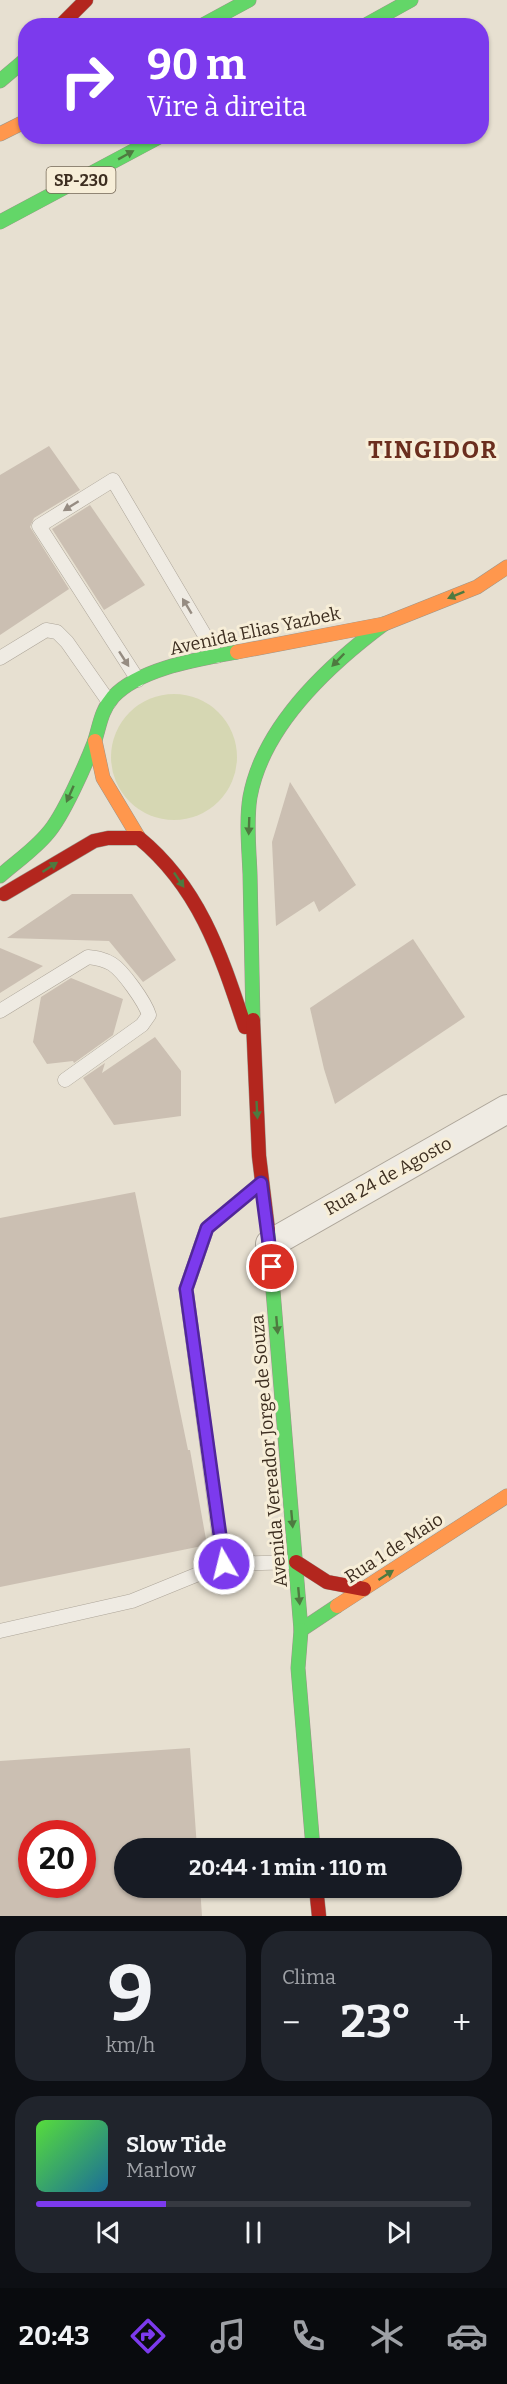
<!DOCTYPE html>
<html lang="pt">
<head>
<meta charset="utf-8">
<style>
  :root { --surface:#171b24; --page:#20242c; --text:#f1f3f6; --muted:#9ea1a6; --line:#363941; --accent:#7c3aed }
  body { margin:0; font-family:Bitter,serif; background:var(--page); color:var(--text); height:100vh; display:flex; flex-direction:column; font-size:22px; white-space:nowrap }
  * { box-sizing:border-box; margin:0 }
  p { font-size:20px; color:var(--muted) }
  .icon { flex:none; width:33px; height:33px; fill:none; stroke:currentColor; stroke-width:2; stroke-linecap:round; stroke-linejoin:round }
  .map { position:relative; height:1916px; overflow:hidden }
  .sheet { display:flex; flex-direction:column; gap:15px; padding:15px; background:#0d0f14; flex:1 }
  .sheet>* { flex:none }
  .hud { position:absolute; left:18px; top:18px; width:471px; height:126px; border-radius:24px; box-shadow:0 2px 4px #0004; background:#7c3aed; color:#fff; overflow:hidden }
  .speed { position:absolute; left:18px; top:1820px; display:flex; gap:12px; font-size:30px; font-weight:700; text-align:center }
  .speed>* { display:grid; place-content:center; width:78px; height:78px; border-radius:50%; background:var(--surface); box-shadow:0 2px 4px #0004; line-height:1 }
  .speed .limit { border:9px solid #d22; background:#fff; color:#111 }
  .pin { position:absolute; display:grid; place-items:center; width:51px; height:51px; color:#fff; margin:-26px; border:3px solid #fff; border-radius:50%; box-shadow:0 2px 6px #0007 }
  .me { position:absolute; width:66px; margin:-33px; rotate:352deg; stroke-linejoin:round; filter:drop-shadow(0 0 4px #0008) }
  .turn { display:flex; align-items:center; gap:21px; height:126px; padding:0 30px; font-size:27px }
  .turn .icon { width:78px; height:78px; stroke-width:2.5 }
  .turn b { display:block; font-size:42px; line-height:51px }
  .big { font-size:45px; font-weight:700; line-height:1.1 }
  .sheet .widget { flex:1; display:flex; flex-direction:column; justify-content:center; gap:9px; min-width:0; padding:0 21px; border-radius:24px; background:var(--page) }
  .sheet .dial { align-items:center; gap:0 }
  .dial b { font-size:78px; line-height:1 }
  .song { display:flex; align-items:center; gap:18px }
  .cover { width:72px; height:72px; border-radius:9px; background:linear-gradient(135deg,hsl(110 70% 55%),hsl(200 70% 35%)) }
  .played { height:6px; border-radius:3px; background:linear-gradient(90deg,var(--accent) 30%,var(--line) 30%) }
  .keys { display:flex; justify-content:space-around; direction:ltr }
  .heat { display:flex; justify-content:space-between; align-items:center; font-size:33px; direction:ltr }
  .sheet .tiles { flex:1; display:grid; gap:15px; grid-template-columns:1fr 1fr }
  .widget:last-child { grid-column:span 2 }
  .trip { position:absolute; left:114px; top:1838px; width:348px; height:60px; border-radius:30px; background:var(--surface); box-shadow:0 2px 4px #0004; font-weight:700; line-height:60px; text-align:center }
  .dock { display:flex; height:96px; justify-content:space-around; align-items:center; background:#090b0e; color:var(--muted) }
  .dock .icon { width:42px; height:42px }
  .dock .active { color:var(--accent) }
  .dock b { font-size:27px; color:var(--text) }
  .map>svg:first-child { display:block }
  .green { fill:#d6d7b3 }
  .building { fill:#cbbfb2; fill-rule:evenodd }
  .lines { fill:none; stroke-linecap:round; stroke-linejoin:round }
  .lane-casing { stroke:#ada599; stroke-width:15 }
  .street-casing { stroke:#ada599; stroke-width:30 }
  .fast-casing { stroke:#9c958a; stroke-width:15 }
  .slow-casing { stroke:#9c958a; stroke-width:15 }
  .jam-casing { stroke:#9c958a; stroke-width:15 }
  .lane { stroke:#efebe3; stroke-width:14 }
  .street { stroke:#efebe3; stroke-width:28 }
  .fast { stroke:#63d668; stroke-width:14 }
  .slow { stroke:#ff974d; stroke-width:14 }
  .jam { stroke:#b3261e; stroke-width:14 }
  .oneway { fill:#4e7a40 }
  .oneway2 { fill:#968c82 }
  .route-casing { stroke:#51269a; stroke-width:15 }
  .route { stroke:#7c3aed; stroke-width:10 }
  .labels { text-anchor:middle; dominant-baseline:central; stroke-width:6; stroke-linejoin:round; paint-order:stroke }
  .shield { fill:#f7eed8; stroke:#756857; stroke-width:1.5 }
  .shield-label { font-size:16px; font-weight:bold; fill:#3d2e20 }
  .street-label { font-size:18px; fill:#3d2e20; stroke:#f7eed8 }
  .district-label { font-size:24px; font-weight:bold; letter-spacing:1.5px; fill:#6b2e1e; stroke:#f7eed8 }
</style>
</head>
<body>
<div class="map">
<svg width="507" height="1916" viewBox="0 0 507 1916">
  <rect width="100%" height="100%" fill="#e7e0d1"/>
  <circle class="green" cx="174" cy="757" r="63"/>
  <g class="building">
    <path d="M49 446 80 490 34 518 30 527 69 589 0 635V475Z"/>
    <path d="M90 505 145 585 104 610 52 529Z"/>
    <path d="M290 782 356 885 319 912 314 901 276 926 272 842Z"/>
    <path d="M72 894H132L176 960 143 982 109 941 7 938Z"/>
    <path d="M413 939 465 1017 335 1104 324 1069 310 1008Z"/>
    <path d="M0 948 43 966 0 993Z"/>
    <path d="M71 978 123 999 113 1035 74 1063 73 1061 47 1064 33 1042 41 997Z"/>
    <path d="M155 1037 181 1071V1116L114 1125 83 1078 105 1063 102 1073Z"/>
    <path d="M135 1192 188 1450H190L207 1545 0 1587V1218Z"/>
    <path d="M190 1748 197 1848H124V1887H200L202 1916H0V1761ZM32 1833H82V1884H32Z"/>
  </g>
  <g class="lines">
    <defs>
      <g id="lane">
        <path d="M0 658 46 630 57 632 67 642 109 702"/>
        <path d="M138 680 39 526 113 480 217 656"/>
        <path d="M0 1011 88 957C97 958 104 959 112 964 123 971 145 1002 149 1015L142 1025 65 1080"/>
        <path d="M260 1184 207 1228 186 1289 223 1564 296 1562"/>
        <path d="M0 1631 132 1601 223 1564"/>
      </g>
      <path id="street" d="M270 1244 507 1109"/>
      <g id="fast">
        <path d="M201 26 249 0"/>
        <path d="M364 26 411 0"/>
        <path d="M0 81 26 59"/>
        <path d="M0 222 161 136"/>
        <path d="M0 876C16 862 35 849 48 833 63 816 85 766 94 743 100 726 100 712 113 697 140 668 200 659 237 652"/>
        <path d="M253 1020C252 972 251 923 250 874 249 849 246 821 250 797 263 726 329 665 384 624"/>
        <path d="M268 1230 301 1630 337 1606"/>
        <path d="M301 1630 298 1668 313 1848"/>
      </g>
      <g id="slow">
        <path d="M0 134 26 121"/>
        <path d="M237 652 384 624 477 587 507 567"/>
        <path d="M95 741 103 778 139 838"/>
        <path d="M337 1606 507 1496"/>
      </g>
      <g id="jam">
        <path d="M60 26 86 0"/>
        <path d="M139 838C200 888 221 955 245 1027"/>
        <path d="M4 894 94 841 108 838H139"/>
        <path d="M253 1020 259 1156 268 1230"/>
        <path d="M296 1562 327 1582 364 1589"/>
        <path d="M316 1887 319 1916"/>
      </g>
    </defs>
    <use href="#lane" class="lane-casing"/>
    <use href="#street" class="street-casing"/>
    <use href="#fast" class="fast-casing"/>
    <use href="#slow" class="slow-casing"/>
    <use href="#jam" class="jam-casing"/>
    <use href="#lane" class="lane"/>
    <use href="#street" class="street"/>
    <use href="#fast" class="fast"/>
    <use href="#slow" class="slow"/>
    <use href="#jam" class="jam"/>
  </g>
  <defs><path id="oneway-solid" d="M-6-.8H1V-3.2L6.5 0L1 3.2V.8H-6Z" transform="scale(1.5)"/></defs>
  <g class="oneway">
    <use href="#oneway-solid" transform="translate(126 155) rotate(-29)"/>
    <use href="#oneway-solid" transform="translate(456 595) rotate(158)"/>
    <use href="#oneway-solid" transform="translate(338 660) rotate(134)"/>
    <use href="#oneway-solid" transform="translate(70 794) rotate(114)"/>
    <use href="#oneway-solid" transform="translate(249 826) rotate(92)"/>
    <use href="#oneway-solid" transform="translate(50 867) rotate(-33)"/>
    <use href="#oneway-solid" transform="translate(179 880) rotate(56)"/>
    <use href="#oneway-solid" transform="translate(257 1110) rotate(87)"/>
    <use href="#oneway-solid" transform="translate(277 1325) rotate(85)"/>
    <use href="#oneway-solid" transform="translate(292 1519) rotate(85)"/>
    <use href="#oneway-solid" transform="translate(386 1575) rotate(-33)"/>
    <use href="#oneway-solid" transform="translate(299 1596) rotate(85)"/>
  </g>
  <g class="oneway2">
    <use href="#oneway-solid" transform="translate(71 506) rotate(148)"/>
    <use href="#oneway-solid" transform="translate(187 606) rotate(-121)"/>
    <use href="#oneway-solid" transform="translate(124 659) rotate(57)"/>
  </g>
  <g class="lines">
    <defs>
      <path id="route" d="M224 1564 186 1289 207 1228 261 1183 272 1267"/>
    </defs>
    <use href="#route" class="route-casing"/>
    <use href="#route" class="route"/>
  </g>
  <g class="labels">
    <rect class="shield" x="46.5" y="167" width="69" height="26" rx="4.5"/>
    <g class="shield-label">
      <text x="81" y="180">SP-230</text>
    </g>
    <g class="street-label">
      <text transform="translate(255 631) rotate(-12)">Avenida Elias Yazbek</text>
      <text transform="translate(388 1176) rotate(-29)">Rua 24 de Agosto</text>
      <text transform="translate(269 1451) rotate(-95)">Avenida Vereador Jorge de Souza</text>
      <text transform="translate(394 1548) rotate(-33)">Rua 1 de Maio</text>
    </g>
    <g class="district-label">
      <text x="433" y="450">TINGIDOR</text>
    </g>
  </g>
</svg>
<div class="speed"><div class="limit">20</div></div>
<div class="pin" style="left:272px;top:1267px;background:#d93025"><svg class="icon" aria-label="arrive" viewBox="0 0 24 24"><path d="M6 21V4h12l-3 4 3 4H6"/></svg></div>
<svg class="me" style="left:224px;top:1564px" viewBox="-20 -20 40 40"><circle r="17" fill="#7c3aed" stroke="#fff" stroke-width="3"/><path d="M0-11L8 9 0 5-8 9z" fill="#fff"/></svg>
<div class="trip">20:44 · 1 min · 110 m</div>
<div class="hud">
<div class="turn"><svg class="icon" aria-label="right" viewBox="0 0 24 24"><path d="M7 20v-9h11M14 6l5 5-5 5"/></svg><div><b>90 m</b>Vire à direita</div></div>
</div>
</div>
<section class="sheet">
<div class="tiles">
<div class="widget dial"><b>9</b><p>km/h</p></div>
<div class="widget"><p>Clima</p>
<div class="heat"><a>−</a><b class="big">23°</b><a>+</a></div>
</div>
<div class="widget">
<div class="song"><i class="cover"></i><div><b>Slow Tide</b><p>Marlow</p></div></div>
<div class="played"></div>
<div class="keys"><svg class="icon" aria-label="previous" viewBox="0 0 24 24"><path d="M18 5L8 12l10 7zM5 5v14"/></svg><svg class="icon" aria-label="pause" viewBox="0 0 24 24"><path d="M8 5v14M16 5v14"/></svg><svg class="icon" aria-label="next" viewBox="0 0 24 24"><path d="M6 5l10 7-10 7zM19 5v14"/></svg></div>
</div>
</div>
</section>
<nav class="dock">
<b>20:43</b>
<svg class="icon active" aria-label="directions" viewBox="0 0 24 24"><path d="M12 3l9 9-9 9-9-9zM9 14v-3h6M13 9l2 2-2 2"/></svg>
<svg class="icon" aria-label="music" viewBox="0 0 24 24"><path d="M9 18V5l10-2v13"/><circle cx="6" cy="18" r="3"/><circle cx="16" cy="16" r="3"/></svg>
<svg class="icon" aria-label="phone" viewBox="0 0 24 24"><path d="M5 4h4l2 5-3 2q2 4 5 5l2-3 5 2v4C11 20 4 13 5 4z"/></svg>
<svg class="icon" aria-label="climate" viewBox="0 0 24 24"><path d="M12 3v18M4 7l16 10M4 17L20 7"/></svg>
<svg class="icon" aria-label="car" viewBox="0 0 24 24"><path d="M5 17H2v-5l4-1 3-4h7l3 4 3 1v5h-3M9 17h6M6 11h13"/><circle cx="7" cy="17" r="2"/><circle cx="17" cy="17" r="2"/></svg>
</nav>
</body>
</html>
